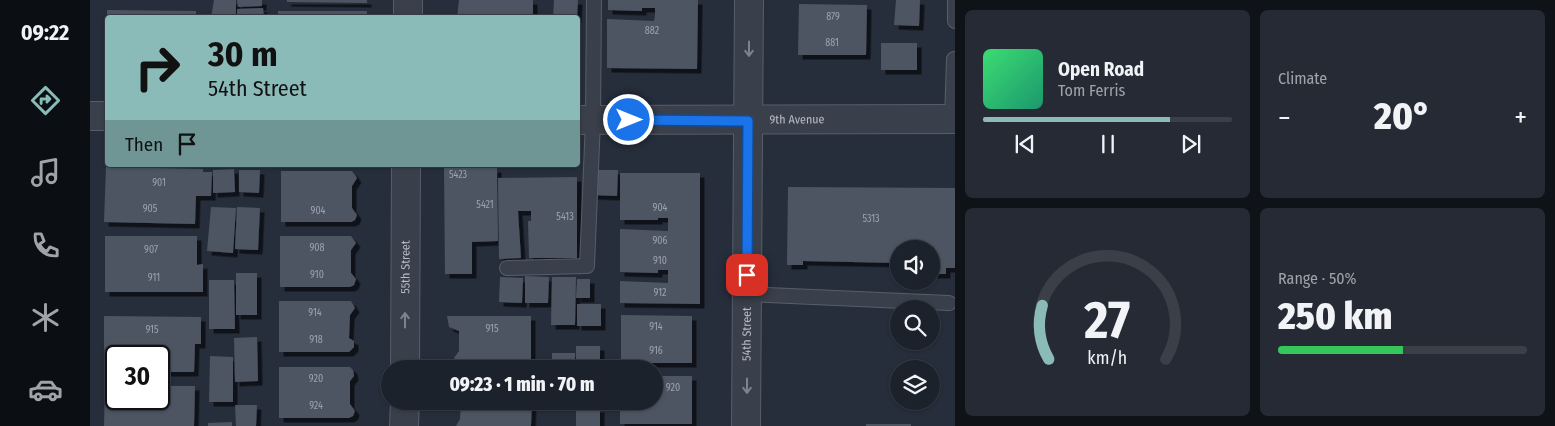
<!DOCTYPE html>
<html lang="en">
<head>
<meta charset="utf-8">
<style>
  :root { --surface:#1c222c; --page:#252a34; --text:#f1f3f6; --muted:#a0a4a9; --line:#3a3f48; --accent:#8bbbb9 }
  body { margin:0; font-family:"Fira Sans Condensed",sans-serif; background:var(--page); color:var(--text); height:100vh; display:flex; flex-direction:column; font-size:19px; white-space:nowrap }
  * { box-sizing:border-box; margin:0 }
  p { font-size:16px; color:var(--muted) }
  .icon { flex:none; width:28px; height:28px; fill:none; stroke:currentColor; stroke-width:2; stroke-linecap:round; stroke-linejoin:round }
  .map { position:relative; flex:1; overflow:hidden }
  .drawer { display:flex; flex-direction:column; gap:10px; padding:10px; background:#0f1318; width:600px }
  .drawer>* { flex:none }
  .top-card { position:absolute; left:15px; top:15px; width:475px; height:152px; border-radius:5px; box-shadow:0 1px 4px #0004,0 0 0 1px var(--line); background:#8bbbb9; color:#111; overflow:hidden }
  .buttons { position:absolute; left:800px; top:240px; display:grid; gap:10px }
  .buttons a { display:grid; place-items:center; width:50px; height:50px; border-radius:50%; background:var(--surface); box-shadow:0 1px 4px #0004,0 0 0 1px var(--line); font-size:25px }
  .speed { position:absolute; left:15px; top:345px; display:flex; gap:10px; font-size:25px; font-weight:700; text-align:center }
  .speed>* { display:grid; place-content:center; width:65px; height:65px; border-radius:50%; background:var(--surface); box-shadow:0 1px 4px #0004,0 0 0 1px var(--line); line-height:1 }
  .speed .limit { border:2px solid #111; border-radius:8px; background:#fff; color:#111 }
  .pin { position:absolute; display:grid; place-items:center; width:42px; height:42px; color:#fff; margin:-21px; border-radius:10px; box-shadow:0 2px 8px #0006 }
  .me { position:absolute; width:55px; margin:-28px; rotate:90deg; stroke-linejoin:round; filter:drop-shadow(0 0 4px #0008) }
  .turn { display:flex; align-items:center; gap:18px; height:105px; padding:0 20px; font-size:22px }
  .turn .icon { width:65px; height:65px; stroke-width:2.5 }
  .turn b { display:block; font-size:35px; line-height:42px }
  .then { display:flex; align-items:center; height:48px; padding:0 20px; background:#0003; gap:10px; font-size:19px }
  .big { font-size:38px; font-weight:800; line-height:1.1 }
  .drawer .tile { flex:1; display:flex; flex-direction:column; justify-content:center; gap:8px; min-width:0; padding:0 18px; border-radius:8px; background:var(--page) }
  .drawer .dial { align-items:center; gap:0 }
  .dial svg { height:130px; overflow:visible; fill:none; stroke:var(--line); stroke-width:7; stroke-linecap:round; text-anchor:middle }
  .dial text { fill:var(--text); stroke:none }
  .song { display:flex; align-items:center; gap:15px }
  .cover { width:60px; height:60px; border-radius:8px; background:linear-gradient(135deg,hsl(140 70% 55%),hsl(160 70% 35%)) }
  .played { height:5px; border-radius:2px; background:linear-gradient(90deg,var(--accent) 75%,var(--line) 75%) }
  .keys { display:flex; justify-content:space-around; direction:ltr }
  .heat { display:flex; justify-content:space-between; align-items:center; font-size:28px; direction:ltr }
  .charge { height:8px; border-radius:4px; background:linear-gradient(90deg,#34c759 50%,var(--line) 0) }
  .drawer .tiles { flex:1; display:grid; gap:10px; grid-template-columns:repeat(2,1fr) }
  .trip { position:absolute; left:291px; top:360px; width:282px; height:50px; border-radius:25px; background:var(--surface); box-shadow:0 1px 4px #0004,0 0 0 1px var(--line); font-weight:800; line-height:50px; text-align:center }
  main { display:flex; flex:1; min-height:0 }
  .menu { display:flex; flex-direction:column; width:90px; justify-content:space-around; align-items:center; background:#0b0e12; color:var(--muted) }
  .menu .icon { width:35px; height:35px }
  .menu .selected { color:var(--accent) }
  .menu b { font-size:22px; color:var(--text) }
  .map>svg:first-child { display:block }
  .building { fill:#4d5463; filter:url(#shadow) }
  .lines { fill:none; stroke-linecap:round; stroke-linejoin:round }
  .lane-casing { stroke:#585e69; stroke-width:16 }
  .street-casing { stroke:#585e69; stroke-width:30 }
  .lane { stroke:#3a404b; stroke-width:14 }
  .street { stroke:#3a404b; stroke-width:28 }
  .oneway { stroke:#7e848f }
  .route-casing { stroke:#114b97; stroke-width:12 }
  .route { stroke:#1a73e8; stroke-width:9 }
  .labels { text-anchor:middle; dominant-baseline:central; stroke-width:5; stroke-linejoin:round; paint-order:stroke }
  .number-label { font-size:10px; fill:#9ca1ae }
  .street-label { font-size:12px; fill:#b6bbc7; stroke:#1f2530 }
</style>
</head>
<body>
<main>
<nav class="menu">
<b>09:22</b>
<svg class="icon selected" aria-label="directions" viewBox="0 0 24 24"><path d="M12 3l9 9-9 9-9-9zM9 14v-3h6M13 9l2 2-2 2"/></svg>
<svg class="icon" aria-label="music" viewBox="0 0 24 24"><path d="M9 18V5l10-2v13"/><circle cx="6" cy="18" r="3"/><circle cx="16" cy="16" r="3"/></svg>
<svg class="icon" aria-label="phone" viewBox="0 0 24 24"><path d="M5 4h4l2 5-3 2q2 4 5 5l2-3 5 2v4C11 20 4 13 5 4z"/></svg>
<svg class="icon" aria-label="climate" viewBox="0 0 24 24"><path d="M12 3v18M4 7l16 10M4 17L20 7"/></svg>
<svg class="icon" aria-label="car" viewBox="0 0 24 24"><path d="M5 17H2v-5l4-1 3-4h7l3 4 3 1v5h-3M9 17h6M6 11h13"/><circle cx="7" cy="17" r="2"/><circle cx="17" cy="17" r="2"/></svg>
</nav>
<div class="map">
<svg width="865" height="426" viewBox="0 0 865 426">
  <defs>
    <filter id="shadow"><feDropShadow dx="4.5" dy="4.5" stdDeviation="0" flood-color="#0009"/></filter>
  </defs>
  <rect width="100%" height="100%" fill="#262e3b"/>
  <g class="building">
    <path d="M124 0H146V18H121Z"/>
    <path d="M147 0H172V6L148 7Z"/>
    <path d="M197 0H277V3L197 2Z"/>
    <path d="M369 0H443V15L438 14V18H367Z"/>
    <path d="M464 0H488L487 18H463Z"/>
    <path d="M518 0H608L607 69 517 68V19L564 21 565 15V8H552V11L518 10Z"/>
    <path d="M806 0H830L829 26 804 25Z"/>
    <path d="M709 4 777 5 776 55H708Z"/>
    <path d="M173 8 174 18H147V9Z"/>
    <path d="M17 10 106 11V18H17Z"/>
    <rect x="188" y="11" width="89" height="7"/>
    <rect x="791" y="43" width="36" height="27"/>
    <path d="M16 167 113 169V172H122L121 196H106L105 224 14 222Z"/>
    <path d="M354 168H407L408 241 382 242V274H355Z"/>
    <path d="M144 169 145 192 123 193V170Z"/>
    <path d="M149 170H170L169 193 149 192Z"/>
    <path d="M504 170H528L527 196 503 195Z"/>
    <path d="M191 171H262L267 178 262 186V208L267 215 265 220 261 222H191Z"/>
    <path d="M530 173H610V304L530 303V281L578 283V270H568V273L530 272V229L578 231V218H568V220H530Z"/>
    <path d="M487 177V258H439L438 221H441V211H428L431 258 409 259 408 178Z"/>
    <path d="M698 187 865 188V268H856V274H841V249H809V263L713 261V265H697Z"/>
    <path d="M121 207 146 208 143 253 117 251Z"/>
    <path d="M147 207 170 208 168 250 145 249Z"/>
    <path d="M15 236H107V265L113 264V292H15Z"/>
    <path d="M190 236H261L266 243 261 250V273L266 279 264 285 260 287H190Z"/>
    <rect x="146" y="273" width="21" height="42"/>
    <path d="M435 276 459 277 458 303H435Z"/>
    <path d="M410 277 433 278 432 303 409 302Z"/>
    <path d="M462 277H486L485 325H461Z"/>
    <path d="M487 279H500V298H486Z"/>
    <path d="M119 280H144L145 329H119Z"/>
    <path d="M189 301H261L265 308 260 315 259 338 264 341V347L259 352H189Z"/>
    <rect x="487" y="304" width="24" height="22"/>
    <path d="M531 315 602 316V363H531Z"/>
    <path d="M14 316 111 317V344H105L104 372H69V356H26V371H14Z"/>
    <path d="M357 316H441V368L369 367 364 358 369 351V331L359 327Z"/>
    <path d="M167 337 168 381 145 382 144 338Z"/>
    <rect x="486" y="346" width="24" height="23"/>
    <rect x="462" y="353" width="23" height="16"/>
    <path d="M120 356 143 357V402H119Z"/>
    <path d="M189 367H260L263 370 264 376 260 381V404L265 411 263 416 259 418H189Z"/>
    <path d="M565 376H602V424H530V401H565Z"/>
    <path d="M15 384 26 385V399H69V386H105L104 426H14Z"/>
    <path d="M371 401H442L441 426H366L370 419Z"/>
    <path d="M145 405H167L166 426H146Z"/>
    <path d="M486 407 510 408V426H486Z"/>
    <path d="M142 422V426H118V423Z"/>
    <rect x="776" y="424" width="45" height="2"/>
  </g>
  <g class="lines">
    <defs>
      <g id="lane">
        <path d="M865 21V0"/>
        <path d="M862 119 864 59"/>
        <path d="M417 268 497 266 503 120 504 0"/>
        <path d="M657 294 859 303"/>
      </g>
      <g id="street">
        <path d="M318 18V0"/>
        <path d="M0 116H18"/>
        <path id="s1" d="M488 120 865 119"/>
        <path id="s2" d="M315 369 316 165"/>
        <path d="M314 426 315 401"/>
        <path id="s3" d="M656 426 659 0"/>
      </g>
    </defs>
    <use href="#lane" class="lane-casing"/>
    <use href="#street" class="street-casing"/>
    <use href="#lane" class="lane"/>
    <use href="#street" class="street"/>
  </g>
  <defs><path id="oneway-shaft" d="M-6 0H5M1.5-3L5.5 0L1.5 3" fill="none" stroke-width="1.6" stroke-linecap="round" stroke-linejoin="round" transform="scale(1.25)"/></defs>
  <g class="oneway">
    <use href="#oneway-shaft" transform="translate(659 49) rotate(90)"/>
    <use href="#oneway-shaft" transform="translate(315 320) rotate(-90)"/>
    <use href="#oneway-shaft" transform="translate(657 386) rotate(90)"/>
  </g>
  <g class="lines">
    <defs>
      <path id="route" d="M539 120 658 121 657 275"/>
    </defs>
    <use href="#route" class="route-casing"/>
    <use href="#route" class="route"/>
  </g>
  <g class="labels">
    <g class="number-label">
      <text x="743" y="17">879</text>
      <text x="562" y="31">882</text>
      <text x="742" y="43">881</text>
      <text x="368" y="175">5423</text>
      <text x="69" y="183">901</text>
      <text x="395" y="205">5421</text>
      <text x="570" y="208">904</text>
      <text x="60" y="209">905</text>
      <text x="228" y="211">904</text>
      <text x="475" y="217">5413</text>
      <text x="781" y="219">5313</text>
      <text x="570" y="241">906</text>
      <text x="227" y="248">908</text>
      <text x="61" y="250">907</text>
      <text x="570" y="261">910</text>
      <text x="227" y="275">910</text>
      <text x="64" y="278">911</text>
      <text x="570" y="293">912</text>
      <text x="225" y="313">914</text>
      <text x="566" y="327">914</text>
      <text x="402" y="329">915</text>
      <text x="62" y="330">915</text>
      <text x="226" y="340">918</text>
      <text x="566" y="351">916</text>
      <text x="226" y="379">920</text>
      <text x="583" y="388">920</text>
      <text x="226" y="406">924</text>
    </g>
    <g class="street-label">
      <text stroke="none"><textPath href="#s1" startOffset="219">9th Avenue</textPath></text>
      <text stroke="none"><textPath href="#s2" startOffset="102">55th Street</textPath></text>
      <text stroke="none"><textPath href="#s3" startOffset="92">54th Street</textPath></text>
    </g>
  </g>
</svg>
<div class="buttons">
<a><svg class="icon" aria-label="sound" viewBox="0 0 24 24"><path d="M4 9h4l5-4v14l-5-4H4zM17 9q2 3 0 6"/></svg></a>
<a><svg class="icon" aria-label="search" viewBox="0 0 24 24"><circle cx="10" cy="10" r="6"/><path d="M15 15l6 6"/></svg></a>
<a><svg class="icon" aria-label="layers" viewBox="0 0 24 24"><path d="M12 4l9 5-9 5-9-5zM3 14l9 5 9-5"/></svg></a>
</div>
<div class="speed"><div class="limit">30</div></div>
<div class="pin" style="left:657px;top:275px;background:#d93025"><svg class="icon" aria-label="arrive" viewBox="0 0 24 24"><path d="M6 21V4h12l-3 4 3 4H6"/></svg></div>
<svg class="me" style="left:539px;top:120px" viewBox="-20 -20 40 40"><circle r="17" fill="#1a73e8" stroke="#fff" stroke-width="3"/><path d="M0-11L8 9 0 5-8 9z" fill="#fff"/></svg>
<div class="trip">09:23 · 1 min · 70 m</div>
<div class="top-card">
<div class="turn"><svg class="icon" aria-label="right" viewBox="0 0 24 24"><path d="M7 20v-9h11M14 6l5 5-5 5"/></svg><div><b>30 m</b>54th Street</div></div>
<div class="then">Then<svg class="icon" aria-label="arrive" viewBox="0 0 24 24"><path d="M6 21V4h12l-3 4 3 4H6"/></svg></div>
</div>
</div>
<section class="drawer">
<div class="tiles">
<div class="tile">
<div class="song"><i class="cover"></i><div><b>Open Road</b><p>Tom Ferris</p></div></div>
<div class="played"></div>
<div class="keys"><svg class="icon" aria-label="previous" viewBox="0 0 24 24"><path d="M18 5L8 12l10 7zM5 5v14"/></svg><svg class="icon" aria-label="pause" viewBox="0 0 24 24"><path d="M8 5v14M16 5v14"/></svg><svg class="icon" aria-label="next" viewBox="0 0 24 24"><path d="M6 5l10 7-10 7zM19 5v14"/></svg></div>
</div>
<div class="tile"><p>Climate</p>
<div class="heat"><a>−</a><b class="big">20°</b><a>+</a></div>
</div>
<div class="tile dial"><svg viewBox="0 0 100 80">
<path d="M14 69A42 42 0 1 1 86 69"/>
<path d="M14 69A42 42 0 0 1 10 36" stroke="#8bbbb9"/>
<text x="50" y="56" font-size="32" font-weight="700">27</text>
<text x="50" y="72" font-size="11">km/h</text>
</svg></div>
<div class="tile"><p>Range · 50%</p><b class="big">250 km</b><div class="charge"></div></div>
</div>
</section>
</main>
</body>
</html>
